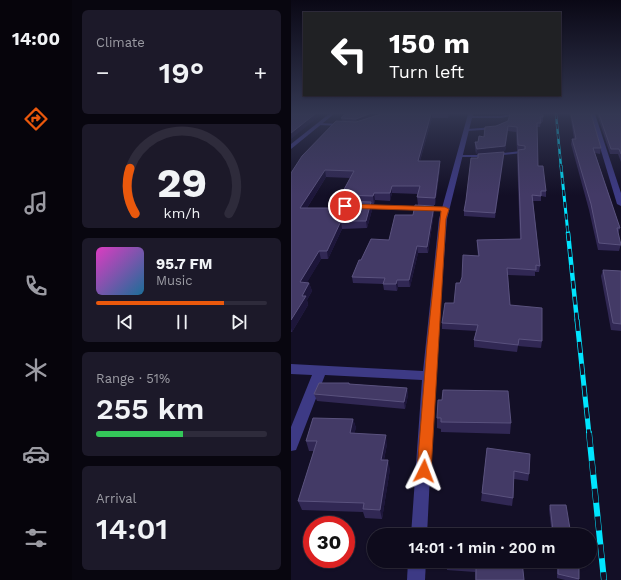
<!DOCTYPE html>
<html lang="en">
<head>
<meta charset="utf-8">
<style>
  :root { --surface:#0e0b1c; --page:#1c1929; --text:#f1f3f6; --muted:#9b9ba3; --line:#2e2b3b; --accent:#ea580c }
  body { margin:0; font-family:"Work Sans",sans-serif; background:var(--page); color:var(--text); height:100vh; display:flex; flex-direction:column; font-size:15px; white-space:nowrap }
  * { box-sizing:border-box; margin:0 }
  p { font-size:13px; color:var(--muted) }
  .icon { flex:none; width:22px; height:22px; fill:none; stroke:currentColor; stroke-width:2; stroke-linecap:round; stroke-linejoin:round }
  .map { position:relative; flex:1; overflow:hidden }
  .sheet { display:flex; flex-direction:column; gap:10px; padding:10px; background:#08060f; width:219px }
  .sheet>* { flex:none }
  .hud { position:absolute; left:12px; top:12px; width:258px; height:84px; border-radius:0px; box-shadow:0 1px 3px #0004,0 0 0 1px var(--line); background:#202124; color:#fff; overflow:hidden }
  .speed { position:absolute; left:12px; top:516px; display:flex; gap:8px; font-size:20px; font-weight:700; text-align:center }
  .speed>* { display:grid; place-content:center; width:52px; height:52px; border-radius:50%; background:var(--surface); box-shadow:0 1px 3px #0004,0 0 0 1px var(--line); line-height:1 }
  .speed .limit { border:6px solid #d22; background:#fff; color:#111 }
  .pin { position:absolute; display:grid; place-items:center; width:34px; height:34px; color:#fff; margin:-17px; border:2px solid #fff; border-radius:50%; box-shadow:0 1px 4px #0007 }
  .me { position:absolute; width:44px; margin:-22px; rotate:3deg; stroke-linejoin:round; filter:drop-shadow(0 0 3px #0008) }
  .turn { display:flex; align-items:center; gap:14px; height:84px; padding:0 20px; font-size:18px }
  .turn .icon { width:52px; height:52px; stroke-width:2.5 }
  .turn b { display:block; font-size:28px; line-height:34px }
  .big { font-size:30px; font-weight:600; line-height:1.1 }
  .sheet .tile { flex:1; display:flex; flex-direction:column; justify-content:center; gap:6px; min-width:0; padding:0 14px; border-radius:6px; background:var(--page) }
  .sheet .dial { align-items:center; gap:0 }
  .dial svg { height:104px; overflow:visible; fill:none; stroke:var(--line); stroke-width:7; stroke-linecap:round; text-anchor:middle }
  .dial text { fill:var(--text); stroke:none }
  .song { display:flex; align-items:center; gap:12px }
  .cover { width:48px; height:48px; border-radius:6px; background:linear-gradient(135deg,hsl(310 70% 55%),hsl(200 70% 35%)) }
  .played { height:4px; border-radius:2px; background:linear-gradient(90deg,var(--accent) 75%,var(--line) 75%) }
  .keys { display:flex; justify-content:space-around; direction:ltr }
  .heat { display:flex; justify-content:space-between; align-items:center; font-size:22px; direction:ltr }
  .charge { height:6px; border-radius:3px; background:linear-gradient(90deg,#34c759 51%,var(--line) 0) }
  .trip { position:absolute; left:76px; top:528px; width:230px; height:40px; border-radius:20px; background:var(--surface); box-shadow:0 1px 3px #0004,0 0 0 1px var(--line); font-weight:600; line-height:40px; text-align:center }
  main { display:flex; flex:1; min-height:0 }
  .tabs { display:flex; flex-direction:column; width:72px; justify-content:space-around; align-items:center; background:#06040b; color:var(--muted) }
  .tabs .icon { width:28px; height:28px }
  .tabs .active { color:var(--accent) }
  .tabs b { font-size:18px; color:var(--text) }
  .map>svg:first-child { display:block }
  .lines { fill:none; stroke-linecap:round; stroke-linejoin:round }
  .lane { fill:#3d3a85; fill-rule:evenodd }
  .street { fill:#3d3a85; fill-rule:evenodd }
  .rail-far4-casing { stroke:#00e5ff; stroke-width:2.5 }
  .rail-far3-casing { stroke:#00e5ff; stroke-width:3 }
  .rail-far2-casing { stroke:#00e5ff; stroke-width:4.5 }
  .rail-far1-casing { stroke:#00e5ff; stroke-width:5 }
  .rail-casing { stroke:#00e5ff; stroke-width:6 }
  .rail-far4 { stroke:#130f26; stroke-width:1.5; stroke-dasharray:5; stroke-linecap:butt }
  .rail-far3 { stroke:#130f26; stroke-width:2; stroke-dasharray:6; stroke-linecap:butt }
  .rail-far2 { stroke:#130f26; stroke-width:3; stroke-dasharray:8; stroke-linecap:butt }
  .rail-far1 { stroke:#130f26; stroke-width:3.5; stroke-dasharray:11; stroke-linecap:butt }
  .rail { stroke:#130f26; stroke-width:5; stroke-dasharray:14; stroke-linecap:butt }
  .wall { fill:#312854; fill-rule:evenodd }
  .shaded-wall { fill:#1d163a }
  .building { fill:#433a66; stroke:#5a527e }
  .route { fill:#ea580c; stroke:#983908 }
</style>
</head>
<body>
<main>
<nav class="tabs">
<b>14:00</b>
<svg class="icon active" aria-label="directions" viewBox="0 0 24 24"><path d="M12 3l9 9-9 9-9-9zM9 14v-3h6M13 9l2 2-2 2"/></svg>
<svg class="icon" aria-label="music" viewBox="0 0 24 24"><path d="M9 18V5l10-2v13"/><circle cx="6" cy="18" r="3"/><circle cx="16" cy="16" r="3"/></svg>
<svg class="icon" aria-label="phone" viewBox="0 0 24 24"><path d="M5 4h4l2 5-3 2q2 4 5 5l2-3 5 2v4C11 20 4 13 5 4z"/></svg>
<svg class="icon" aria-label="climate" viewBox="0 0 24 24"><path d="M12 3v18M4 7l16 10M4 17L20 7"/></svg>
<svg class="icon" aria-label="car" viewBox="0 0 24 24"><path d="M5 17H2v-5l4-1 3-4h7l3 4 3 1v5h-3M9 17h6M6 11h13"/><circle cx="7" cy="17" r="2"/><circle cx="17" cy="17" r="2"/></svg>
<svg class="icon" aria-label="filters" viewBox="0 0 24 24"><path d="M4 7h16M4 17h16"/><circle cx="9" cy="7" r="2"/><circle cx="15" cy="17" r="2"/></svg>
</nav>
<section class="sheet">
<div class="tile"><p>Climate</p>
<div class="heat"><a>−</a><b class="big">19°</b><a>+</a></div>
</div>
<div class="tile dial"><svg viewBox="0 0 100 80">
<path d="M14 69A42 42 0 1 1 86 69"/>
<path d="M14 69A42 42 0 0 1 10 34" stroke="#ea580c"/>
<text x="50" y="56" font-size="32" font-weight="700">29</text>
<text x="50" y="72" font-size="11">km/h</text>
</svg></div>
<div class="tile">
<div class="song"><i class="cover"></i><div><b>95.7 FM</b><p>Music</p></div></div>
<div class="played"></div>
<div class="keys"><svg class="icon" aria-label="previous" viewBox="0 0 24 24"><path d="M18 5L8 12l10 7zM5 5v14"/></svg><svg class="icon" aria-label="pause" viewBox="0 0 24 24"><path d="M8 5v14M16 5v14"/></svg><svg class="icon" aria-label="next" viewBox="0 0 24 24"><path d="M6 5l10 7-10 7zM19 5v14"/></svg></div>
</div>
<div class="tile"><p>Range · 51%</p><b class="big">255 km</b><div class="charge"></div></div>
<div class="tile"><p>Arrival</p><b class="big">14:01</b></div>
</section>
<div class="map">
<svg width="330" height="580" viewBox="0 0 330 580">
  <rect width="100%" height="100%" fill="#130f26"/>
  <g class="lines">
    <g class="lane">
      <path d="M219 114H230L210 118H180L178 117 180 116H210Z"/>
      <path d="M27 123 51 124 53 125 51 126 28 125H27Z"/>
      <path d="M204 127H206V129L176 131 174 130 176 129Z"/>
      <path d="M230 151H232V153L194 157H168L166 156 168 155H194Z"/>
      <path d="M54 204 57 206 56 207 40 208 37 206 40 204Z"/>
      <path d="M69 205 154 207 157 209 154 211 67 208V206Z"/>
    </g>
    <g class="street">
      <path d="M38 114H43L0 149V144Z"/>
      <path d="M177 114H182L156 219 144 376 136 535H120L131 380 34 375 7 445 5 450 0 451V427L21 375 0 374V364L132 371 148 219Z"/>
      <path d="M299 114H304L330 193V206L326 204Z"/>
      <path d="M117 561H135L134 580H116Z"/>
    </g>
    <defs>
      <path id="rail-far4" d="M265 114 270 167"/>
      <path id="rail-far3" d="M270 166 277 234"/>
      <path id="rail-far2" d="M277 233 286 321"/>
      <path id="rail-far1" d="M286 320 298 434"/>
      <path id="rail" d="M298 433 313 580"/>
    </defs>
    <use href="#rail-far4" class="rail-far4-casing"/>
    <use href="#rail-far3" class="rail-far3-casing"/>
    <use href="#rail-far2" class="rail-far2-casing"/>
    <use href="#rail-far1" class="rail-far1-casing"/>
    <use href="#rail" class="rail-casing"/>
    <use href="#rail-far4" class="rail-far4"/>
    <use href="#rail-far3" class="rail-far3"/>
    <use href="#rail-far2" class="rail-far2"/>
    <use href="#rail-far1" class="rail-far1"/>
    <use href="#rail" class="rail"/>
  </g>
  <g class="wall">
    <path d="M54 114H158L157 118H141L129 161H149V168L144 205H127L126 197 127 194 101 193 99 201 84 200 83 204H80L81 210 76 228 51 229 37 259H30L16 282 18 283 21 291 16 300 17 305 1 332H0V173L51 121 50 118ZM35 177 59 178 50 195 51 201 43 208H16Z"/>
    <path d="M219 114 252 117V122L250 121 249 127H246L247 166 255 191V197L250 196V201H242L249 266 248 272H244V276L217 275 219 305 251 341 250 348 227 346 226 352 183 347V340L185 331 151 329V323L163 303 169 283 187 256 186 246V240L229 239 226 155 227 150H226L225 132 217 131 214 151 185 154 184 147V142H187L205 126 217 121Z"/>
    <path d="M279 114H300L310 148 309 154 304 153 329 228 327 234 330 244 328 251 307 250 298 210 280 144 281 139H283Z"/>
    <path d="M306 114H330V162L327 154H319Z"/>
    <path d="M213 152 204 218 173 216V211L186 158 187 154Z"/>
    <path d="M143 212 137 253H127L119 287H107L106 291 93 290 92 284 62 283 61 277 70 260 98 240 122 215Z"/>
    <path d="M312 270 330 271V331L320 330 310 276Z"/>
    <path d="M58 383 59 384 116 388 117 395 114 409 26 401 23 394Z"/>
    <path d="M146 418 220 423 219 434 150 432V429L146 428Z"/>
    <path d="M62 419 65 428 63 433 96 444 93 460 99 469 91 519 74 518 72 512 11 510 7 501 23 451H18L15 441Z"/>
    <path d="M196 448 238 474 237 481 223 479 222 498 221 506 190 501Z"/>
    <path d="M259 505 280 535H261L258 509Z"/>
    <path d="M156 561H231L233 580H184V572L156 570Z"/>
    <path d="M266 561H288V580H274L266 578Z"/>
  </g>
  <g class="shaded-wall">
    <path d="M24 114H31L0 139V133Z"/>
    <path d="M78 114H96L66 122 65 119Z"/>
    <path d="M140 114H141V118L127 167V161Z"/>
    <path d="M217 126 214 151 185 154 186 149Z"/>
    <path d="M213 152V157L204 218V213Z"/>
    <path d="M149 161V168L144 205V198Z"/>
    <path d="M34 170 35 177 11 216 9 208Z"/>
    <path d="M101 186V193L99 201V193Z"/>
    <path d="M83 193 84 200 83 204 82 196Z"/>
    <path d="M80 202 81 210 76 228 75 221Z"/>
    <path d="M143 206V212L137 253 136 247Z"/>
    <path d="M50 221 51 229 37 259 36 251Z"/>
    <path d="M126 246 127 253 119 287 118 280Z"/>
    <path d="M28 251 30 259 11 291 9 282Z"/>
    <path d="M106 280 107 287 106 291 105 284Z"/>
    <path d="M18 283 21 291 16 300 17 305 1 332 0 328V320L11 296Z"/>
    <path d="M116 388 117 395 114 409 113 402Z"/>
    <path d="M62 419 65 428 61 442 59 433Z"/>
    <path d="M95 435 96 444 91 469 90 460Z"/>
    <path d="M97 460 99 469 91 519 89 510Z"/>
  </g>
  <g class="building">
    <path d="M0 114H24L0 133Z"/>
    <path d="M54 114H78L65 119 50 118Z"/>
    <path d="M93 114H140L127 161H149L144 198 126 197 129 186H101L99 193H83L82 196 50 195 63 171 34 170 9 208H43L46 201 80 202 75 221H50L36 251H28L9 282 18 283 11 296H15L0 320V173L11 156 45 121 65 122 87 115Z"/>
    <path d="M219 114H252V117H249L250 123H246L247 166H252L255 191H250V196L241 195 249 266 245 265V270L216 268 219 305 251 308V341L228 339 227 345 183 340 187 325 151 323 154 303H163L165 283H169L171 277 172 255 188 256 186 240 230 239 227 150 234 149V146L227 145 226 127 217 126 214 146 186 149 184 142H187L188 136 193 137 194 127 205 126 217 121Z"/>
    <path d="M280 114H300L310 148H302L329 228H326L330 245 308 243 300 204 281 139H285Z"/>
    <path d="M308 114H330V154L328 149H320Z"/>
    <path d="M213 152 204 213 173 211 175 200 180 158H187V154Z"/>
    <path d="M124 205 143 206 136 247 126 246 118 280H106L105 284H92L94 278 61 277 68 260H70L80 239 98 240 104 215H122Z"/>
    <path d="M312 270 330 271V324L322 323Z"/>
    <path d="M28 383H58V384L116 388 113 402 23 394Z"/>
    <path d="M152 390 217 391 220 423 150 422V418H146L147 400H151Z"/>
    <path d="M22 418 62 419 59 433 95 435 90 460H97L89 510 72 509 73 503 7 501 26 441H15Z"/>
    <path d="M196 448 239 454 238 474 223 471 222 498 191 493Z"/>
    <path d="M259 505H275L280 535H268L269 531H262Z"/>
    <path d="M158 533 184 535H158Z"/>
    <path d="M156 561H231L233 580H185V563Z"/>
    <path d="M267 561H288V579L267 574Z"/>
  </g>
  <linearGradient id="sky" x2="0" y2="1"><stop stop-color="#0a0815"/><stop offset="0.58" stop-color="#333752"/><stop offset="1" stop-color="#333752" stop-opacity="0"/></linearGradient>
  <rect width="330" height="195" fill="url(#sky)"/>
  <path class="route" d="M54 204 154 207 158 209 155 219 140 471 138 475 133 477 128 475 126 471 136 345 150 211 52 208 51 206Z"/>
</svg>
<div class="speed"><div class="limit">30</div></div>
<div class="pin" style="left:54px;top:206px;background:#d93025"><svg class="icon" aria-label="arrive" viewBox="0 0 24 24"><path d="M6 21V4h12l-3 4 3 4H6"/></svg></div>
<svg class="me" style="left:133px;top:471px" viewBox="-20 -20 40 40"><path d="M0-17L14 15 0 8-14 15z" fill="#ea580c" stroke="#fff" stroke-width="4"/></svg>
<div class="trip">14:01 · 1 min · 200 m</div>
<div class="hud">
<div class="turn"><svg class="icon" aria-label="left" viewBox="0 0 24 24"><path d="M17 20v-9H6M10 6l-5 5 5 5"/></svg><div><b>150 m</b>Turn left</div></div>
</div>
</div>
</main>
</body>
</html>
